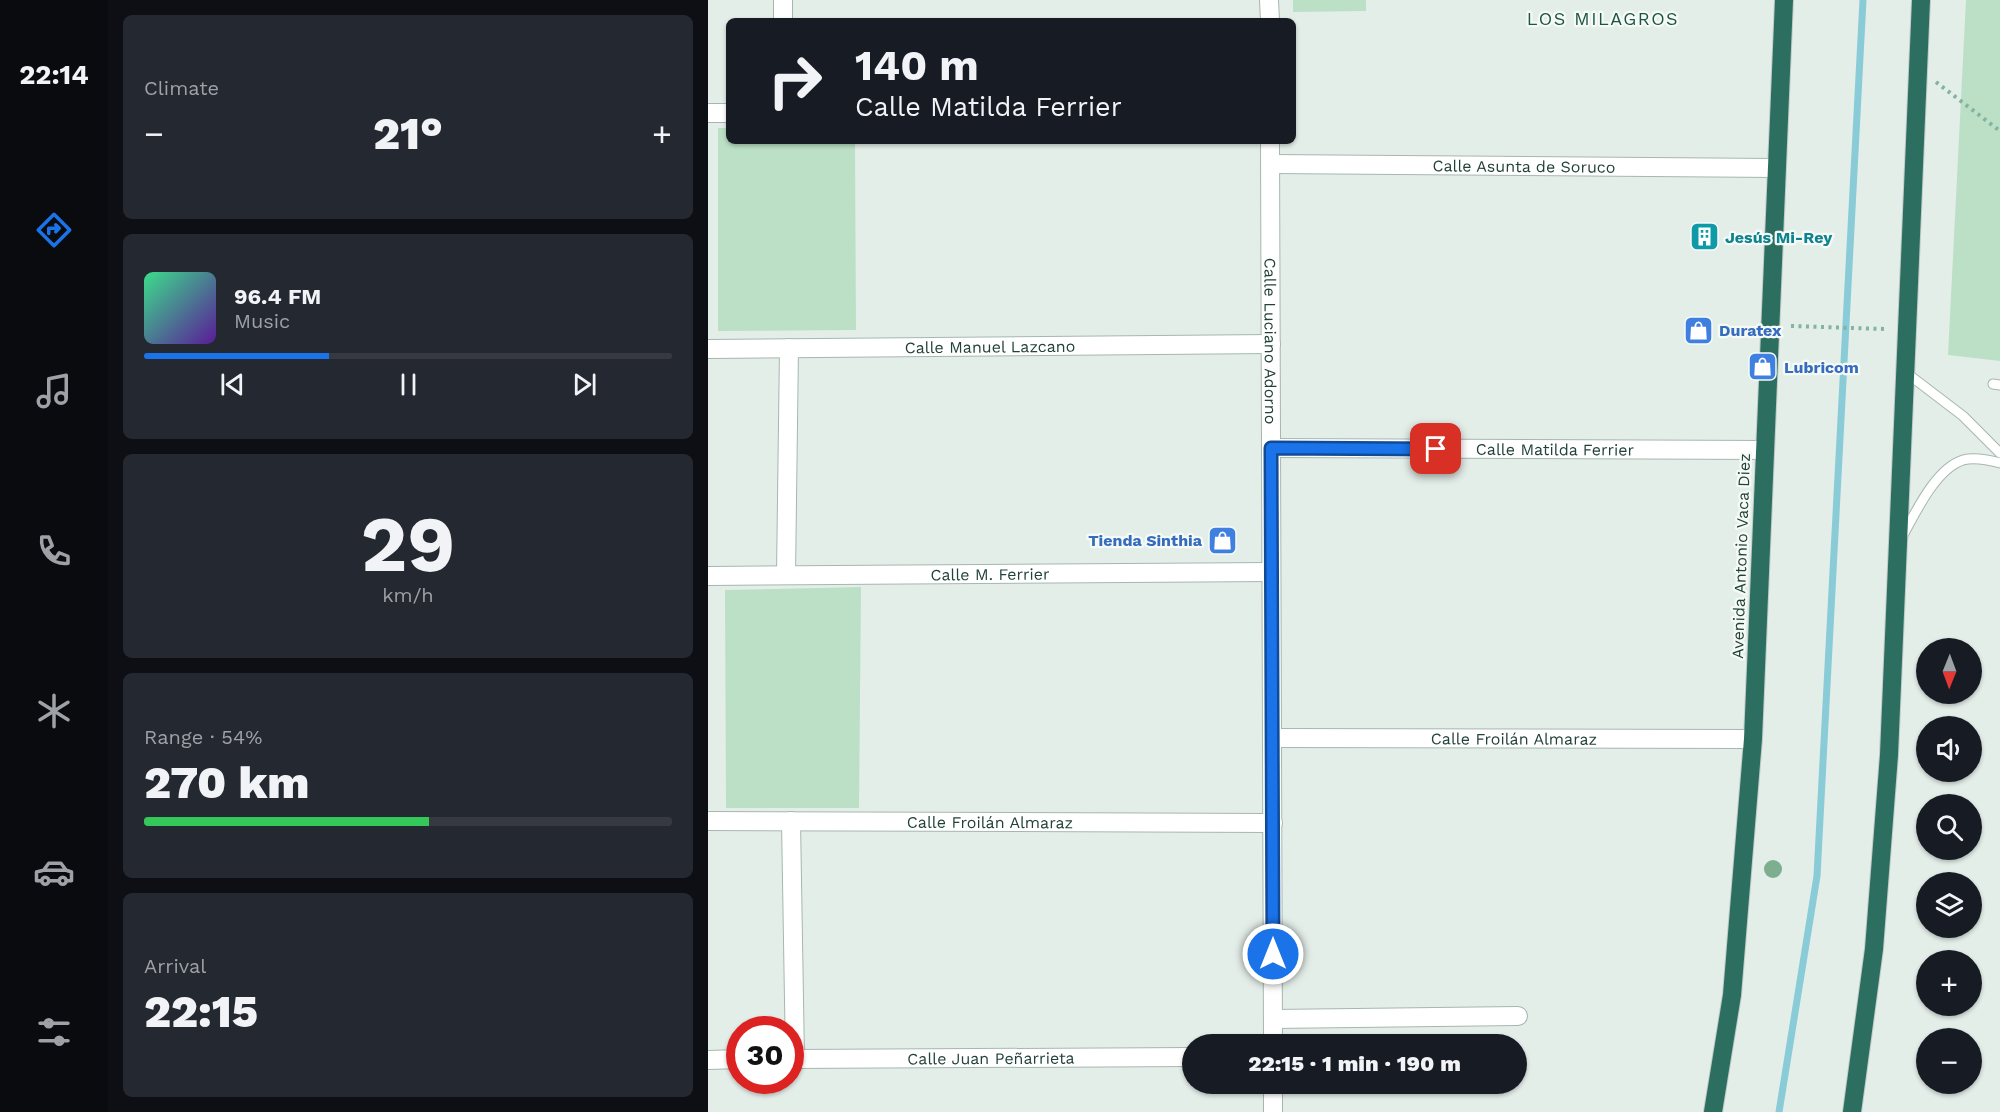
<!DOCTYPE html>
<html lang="en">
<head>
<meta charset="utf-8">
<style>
  :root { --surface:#171b24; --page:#242831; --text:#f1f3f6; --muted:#9ea1a6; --line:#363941; --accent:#1a73e8 }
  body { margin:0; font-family:"Work Sans",sans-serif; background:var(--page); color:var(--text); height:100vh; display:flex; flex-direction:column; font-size:22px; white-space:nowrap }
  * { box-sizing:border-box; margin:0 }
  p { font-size:20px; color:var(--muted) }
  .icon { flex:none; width:33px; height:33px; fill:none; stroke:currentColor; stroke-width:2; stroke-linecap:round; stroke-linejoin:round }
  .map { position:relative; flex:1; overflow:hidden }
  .details { display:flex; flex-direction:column; gap:15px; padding:15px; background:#0d0f14; width:600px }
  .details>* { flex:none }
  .guide { position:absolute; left:18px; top:18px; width:570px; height:126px; border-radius:9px; box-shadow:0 2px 4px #0004; background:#171b24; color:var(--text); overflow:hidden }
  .needle { width:39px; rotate:181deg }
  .buttons { position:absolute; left:1208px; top:638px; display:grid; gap:12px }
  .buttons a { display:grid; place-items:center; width:66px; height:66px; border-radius:50%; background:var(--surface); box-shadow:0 2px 4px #0004; font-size:30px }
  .speed { position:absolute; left:18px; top:1016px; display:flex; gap:12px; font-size:30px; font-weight:700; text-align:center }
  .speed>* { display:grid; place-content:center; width:78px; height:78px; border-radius:50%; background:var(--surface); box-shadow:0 2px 4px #0004; line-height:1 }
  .speed .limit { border:9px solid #d22; background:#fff; color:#111 }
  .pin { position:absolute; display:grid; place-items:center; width:51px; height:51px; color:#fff; margin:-26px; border-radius:12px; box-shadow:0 3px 9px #0006 }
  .me { position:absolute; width:66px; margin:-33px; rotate:0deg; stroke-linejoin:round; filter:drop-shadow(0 0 4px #0008) }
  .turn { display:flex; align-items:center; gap:21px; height:126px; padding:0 30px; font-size:27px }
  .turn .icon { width:78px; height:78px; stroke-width:2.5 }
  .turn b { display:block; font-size:42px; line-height:51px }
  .big { font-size:45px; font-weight:800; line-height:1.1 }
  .details .widget { flex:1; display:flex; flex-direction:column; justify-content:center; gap:9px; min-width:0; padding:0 21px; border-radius:9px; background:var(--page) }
  .details .dial { align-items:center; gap:0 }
  .dial b { font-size:78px; line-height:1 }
  .song { display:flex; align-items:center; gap:18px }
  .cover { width:72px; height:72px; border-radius:9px; background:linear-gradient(135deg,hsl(150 70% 55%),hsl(270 70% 35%)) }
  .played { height:6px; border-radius:3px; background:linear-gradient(90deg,var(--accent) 35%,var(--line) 35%) }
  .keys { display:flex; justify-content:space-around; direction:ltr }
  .heat { display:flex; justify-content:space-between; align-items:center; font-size:33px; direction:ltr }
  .charge { height:9px; border-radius:4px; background:linear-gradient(90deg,#34c759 54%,var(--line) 0) }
  .trip { position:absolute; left:474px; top:1034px; width:345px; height:60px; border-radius:30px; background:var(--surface); box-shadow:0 2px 4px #0004; font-weight:800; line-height:60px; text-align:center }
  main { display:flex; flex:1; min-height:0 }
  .tab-bar { display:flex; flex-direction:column; width:108px; justify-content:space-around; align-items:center; background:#090b0e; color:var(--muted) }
  .tab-bar .icon { width:42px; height:42px }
  .tab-bar .active { color:var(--accent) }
  .tab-bar b { font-size:27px; color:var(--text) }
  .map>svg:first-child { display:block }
  .green { fill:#bce0c5 }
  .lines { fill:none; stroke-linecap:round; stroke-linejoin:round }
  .stream { stroke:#89cbd6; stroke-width:7 }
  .lane-casing { stroke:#a6b7b0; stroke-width:11 }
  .street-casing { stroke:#a6b7b0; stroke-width:20 }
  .highway-casing { stroke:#c1cac7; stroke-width:20 }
  .path { stroke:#82b3a3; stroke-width:4; stroke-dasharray:3 4.5; stroke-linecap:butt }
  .lane { stroke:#fff; stroke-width:9 }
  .street { stroke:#fff; stroke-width:18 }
  .highway { stroke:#2c6f60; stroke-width:18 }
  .tree { fill:#7dae90 }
  .route-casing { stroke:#114b97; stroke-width:15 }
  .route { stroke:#1a73e8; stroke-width:10 }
  .labels { text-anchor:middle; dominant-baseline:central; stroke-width:4.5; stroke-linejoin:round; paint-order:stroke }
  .street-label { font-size:16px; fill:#224138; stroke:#f5faf7 }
  .culture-label { font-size:16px; font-weight:bold; fill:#0d838f; stroke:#f5faf7; text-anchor:start }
  .shop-label { font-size:16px; font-weight:bold; fill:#366cbe; stroke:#f5faf7; text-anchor:start }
  .neighbourhood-label { font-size:18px; letter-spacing:1.5px; fill:#1c5546; stroke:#f5faf7 }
</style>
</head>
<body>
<main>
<nav class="tab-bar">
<b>22:14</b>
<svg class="icon active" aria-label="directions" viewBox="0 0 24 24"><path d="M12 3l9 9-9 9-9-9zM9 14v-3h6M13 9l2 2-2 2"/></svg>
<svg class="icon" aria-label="music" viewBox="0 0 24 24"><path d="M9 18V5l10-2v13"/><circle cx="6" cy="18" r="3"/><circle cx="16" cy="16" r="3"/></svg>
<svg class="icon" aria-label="phone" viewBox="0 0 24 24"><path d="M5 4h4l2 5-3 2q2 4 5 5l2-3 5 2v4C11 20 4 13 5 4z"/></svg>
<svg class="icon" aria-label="climate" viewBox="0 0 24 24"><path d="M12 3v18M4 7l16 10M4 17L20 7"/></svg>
<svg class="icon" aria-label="car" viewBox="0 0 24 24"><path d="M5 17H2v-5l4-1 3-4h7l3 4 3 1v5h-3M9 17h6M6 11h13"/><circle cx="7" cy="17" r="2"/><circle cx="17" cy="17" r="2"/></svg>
<svg class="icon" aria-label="filters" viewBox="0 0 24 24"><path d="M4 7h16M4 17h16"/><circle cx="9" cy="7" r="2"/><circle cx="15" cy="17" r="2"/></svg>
</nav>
<section class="details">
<div class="widget"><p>Climate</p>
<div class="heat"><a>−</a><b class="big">21°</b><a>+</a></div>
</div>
<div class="widget">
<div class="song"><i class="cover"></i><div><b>96.4 FM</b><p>Music</p></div></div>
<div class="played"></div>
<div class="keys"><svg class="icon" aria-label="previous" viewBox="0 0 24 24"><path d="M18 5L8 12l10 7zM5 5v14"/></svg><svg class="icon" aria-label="pause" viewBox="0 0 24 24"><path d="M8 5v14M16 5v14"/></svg><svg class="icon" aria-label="next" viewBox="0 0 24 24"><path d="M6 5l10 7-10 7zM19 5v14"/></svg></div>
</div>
<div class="widget dial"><b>29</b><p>km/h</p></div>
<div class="widget"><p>Range · 54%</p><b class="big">270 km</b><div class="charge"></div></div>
<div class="widget"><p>Arrival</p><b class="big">22:15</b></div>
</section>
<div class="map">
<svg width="1292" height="1112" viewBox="0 0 1292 1112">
  <rect width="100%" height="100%" fill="#e4eee9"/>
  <g class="green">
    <path d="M585 0H658V11L585 12Z"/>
    <path d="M1258 0H1292V361L1240 355Z"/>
    <path d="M10 128H21V141H147L148 330 10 331Z"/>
    <path d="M153 587 151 808H18L17 590Z"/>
  </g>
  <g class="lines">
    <path class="stream" d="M1071 1112 1109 876 1155 0"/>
    <defs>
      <g id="lane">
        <path d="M1196 371 1255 416 1292 453"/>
        <path d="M1285 384 1292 385"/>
        <path d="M1194 537C1207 514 1227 469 1255 460 1266 457 1281 460 1292 463"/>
      </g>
      <g id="street">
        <path d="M561 0 562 21"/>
        <path d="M75 21V0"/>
        <path d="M0 113H21"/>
        <path id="s1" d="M562 141 565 1044"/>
        <path id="s2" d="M562 164 1068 168"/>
        <path id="s3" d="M0 349 563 344"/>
        <path id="s4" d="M563 448 1057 450"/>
        <path d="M78 575 81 348"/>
        <path id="s5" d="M0 576 563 572"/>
        <path id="s6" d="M564 738 1045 739"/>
        <path id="s7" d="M0 821 565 823"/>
        <path d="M83 821 87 1059"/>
        <path d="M565 1019 810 1016"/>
        <path id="s8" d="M82 1059 484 1057"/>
        <path d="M0 1060 32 1059"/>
        <path d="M565 1083V1112"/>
      </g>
      <g id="highway">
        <path d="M1005 1112 1024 995 1045 739 1076 0"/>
        <path d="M1144 1112 1166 949 1181 755 1213 0"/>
      </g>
    </defs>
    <use href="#lane" class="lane-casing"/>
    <use href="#street" class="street-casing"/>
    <use href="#highway" class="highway-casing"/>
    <g class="path">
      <path d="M1228 82 1292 131"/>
      <path d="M1083 326 1177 329"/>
    </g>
    <use href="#lane" class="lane"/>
    <use href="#street" class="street"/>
    <use href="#highway" class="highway"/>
  </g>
  <circle class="tree" cx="1065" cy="869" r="9"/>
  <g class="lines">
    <defs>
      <path id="route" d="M565 954 563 448 728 449"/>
    </defs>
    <use href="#route" class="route-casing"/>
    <use href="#route" class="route"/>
  </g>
  <defs>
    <symbol id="building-square" viewBox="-11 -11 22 22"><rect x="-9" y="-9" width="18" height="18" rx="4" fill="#0f9aa8" stroke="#f5faf7"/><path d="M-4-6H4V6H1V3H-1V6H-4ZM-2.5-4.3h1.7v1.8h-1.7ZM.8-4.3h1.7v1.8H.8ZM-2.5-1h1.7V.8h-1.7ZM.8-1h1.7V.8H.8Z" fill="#fff"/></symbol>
    <symbol id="shop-square" viewBox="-11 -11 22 22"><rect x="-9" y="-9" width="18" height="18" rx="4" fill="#3f7fe0" stroke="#f5faf7"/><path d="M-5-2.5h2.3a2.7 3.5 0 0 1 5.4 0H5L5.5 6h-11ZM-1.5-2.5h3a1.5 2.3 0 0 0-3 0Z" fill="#fff"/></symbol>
  </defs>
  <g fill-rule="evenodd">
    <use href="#building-square" x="980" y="220" width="33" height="33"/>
    <use href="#shop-square" x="974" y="314" width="33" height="33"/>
    <use href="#shop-square" x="1038" y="350" width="33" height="33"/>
    <use href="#shop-square" x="498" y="524" width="33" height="33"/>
  </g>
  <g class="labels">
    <g class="street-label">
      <text stroke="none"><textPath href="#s2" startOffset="254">Calle Asunta de Soruco</textPath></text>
      <text stroke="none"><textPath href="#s1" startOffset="200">Calle Luciano Adorno</textPath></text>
      <text stroke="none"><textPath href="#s3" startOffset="282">Calle Manuel Lazcano</textPath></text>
      <text stroke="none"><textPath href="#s4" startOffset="284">Calle Matilda Ferrier</textPath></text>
      <text transform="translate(1033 556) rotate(-88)">Avenida Antonio Vaca Diez</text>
      <text stroke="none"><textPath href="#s5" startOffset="282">Calle M. Ferrier</textPath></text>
      <text stroke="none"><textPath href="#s6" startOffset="242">Calle Froilán Almaraz</textPath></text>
      <text stroke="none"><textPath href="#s7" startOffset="282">Calle Froilán Almaraz</textPath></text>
      <text stroke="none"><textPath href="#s8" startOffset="201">Calle Juan Peñarrieta</textPath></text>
    </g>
    <g class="culture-label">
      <text x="1017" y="237">Jesús Mi-Rey</text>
    </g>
    <g class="shop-label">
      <text x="1011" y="330">Duratex</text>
      <text x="1076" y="367">Lubricom</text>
      <text x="494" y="540" text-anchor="end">Tienda Sinthia</text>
    </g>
    <g class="neighbourhood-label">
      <text x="895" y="18">LOS MILAGROS</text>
    </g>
  </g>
</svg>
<div class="buttons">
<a><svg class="needle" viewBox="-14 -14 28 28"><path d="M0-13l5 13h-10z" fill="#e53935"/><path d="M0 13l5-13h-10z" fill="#9ea1a6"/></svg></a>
<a><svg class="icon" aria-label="sound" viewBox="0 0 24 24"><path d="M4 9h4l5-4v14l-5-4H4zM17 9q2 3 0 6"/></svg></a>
<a><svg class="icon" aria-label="search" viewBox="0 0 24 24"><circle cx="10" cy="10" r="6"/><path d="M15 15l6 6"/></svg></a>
<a><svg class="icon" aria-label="layers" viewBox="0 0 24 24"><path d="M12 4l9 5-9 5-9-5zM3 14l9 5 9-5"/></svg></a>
<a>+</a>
<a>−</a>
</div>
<div class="speed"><div class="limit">30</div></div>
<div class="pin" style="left:728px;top:449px;background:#d93025"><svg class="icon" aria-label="arrive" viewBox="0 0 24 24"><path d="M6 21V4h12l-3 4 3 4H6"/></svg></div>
<svg class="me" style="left:565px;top:954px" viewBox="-20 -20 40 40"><circle r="17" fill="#1a73e8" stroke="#fff" stroke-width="3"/><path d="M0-11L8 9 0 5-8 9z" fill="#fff"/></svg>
<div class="trip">22:15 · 1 min · 190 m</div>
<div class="guide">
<div class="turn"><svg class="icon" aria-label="right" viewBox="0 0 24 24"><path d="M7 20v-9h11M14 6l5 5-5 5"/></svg><div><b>140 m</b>Calle Matilda Ferrier</div></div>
</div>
</div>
</main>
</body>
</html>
